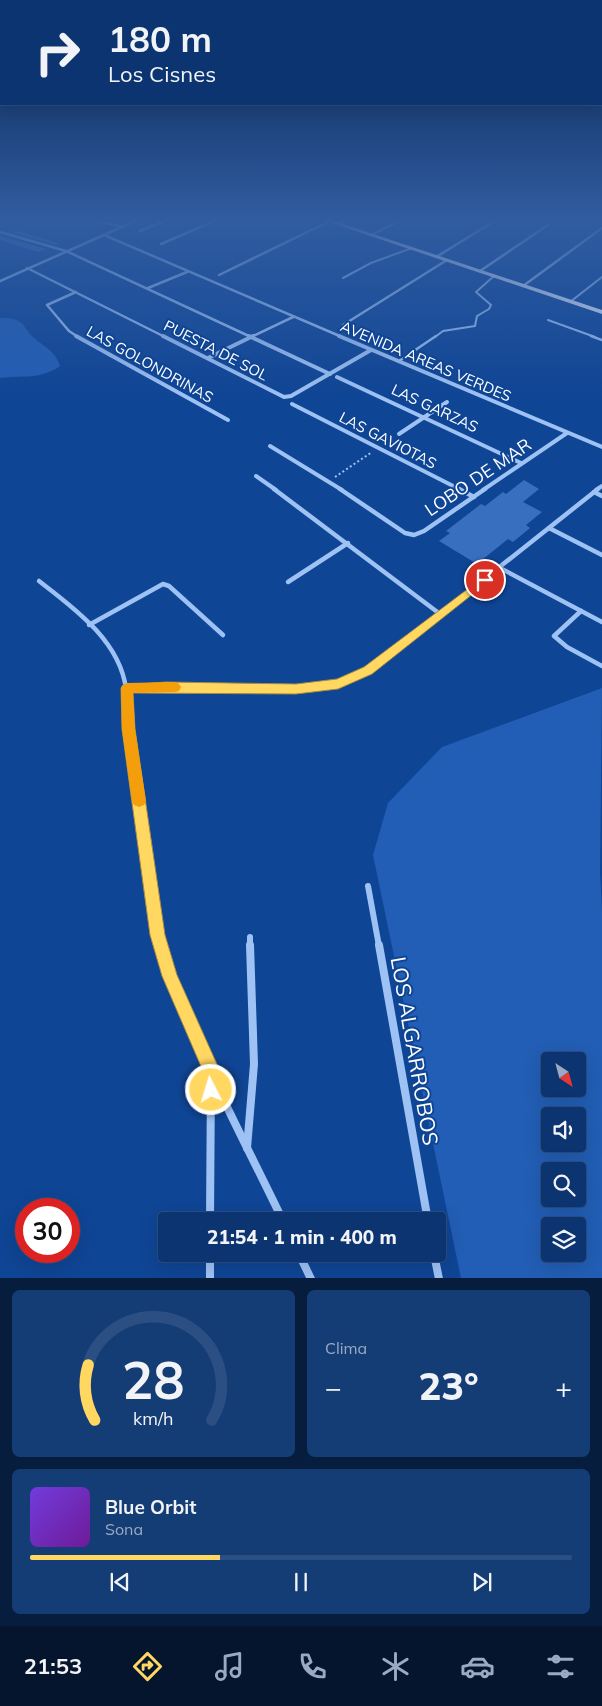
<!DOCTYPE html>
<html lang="es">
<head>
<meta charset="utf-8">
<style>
  :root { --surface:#0b3470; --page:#143c75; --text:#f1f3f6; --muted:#9aaac3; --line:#2b4f83; --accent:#ffd761 }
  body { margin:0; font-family:Mulish,sans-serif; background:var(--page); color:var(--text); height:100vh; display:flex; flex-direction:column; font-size:19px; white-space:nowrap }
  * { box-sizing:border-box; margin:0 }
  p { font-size:16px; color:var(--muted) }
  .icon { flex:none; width:28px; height:28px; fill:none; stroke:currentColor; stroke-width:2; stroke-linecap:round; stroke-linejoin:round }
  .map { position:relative; height:1278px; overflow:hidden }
  .drawer { display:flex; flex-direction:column; gap:12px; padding:12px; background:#061d3e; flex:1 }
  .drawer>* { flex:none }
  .top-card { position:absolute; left:0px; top:0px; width:602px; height:105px; box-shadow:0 5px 20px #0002,0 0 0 1px var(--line); background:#0b3470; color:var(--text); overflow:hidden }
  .needle { width:32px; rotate:144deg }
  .controls { position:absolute; left:541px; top:1052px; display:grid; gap:10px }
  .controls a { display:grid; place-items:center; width:45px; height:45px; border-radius:5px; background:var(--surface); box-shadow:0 5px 20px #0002,0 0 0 1px var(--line); font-size:25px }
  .speed { position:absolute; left:15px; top:1198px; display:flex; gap:10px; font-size:25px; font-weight:700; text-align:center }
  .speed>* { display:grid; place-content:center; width:65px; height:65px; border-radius:50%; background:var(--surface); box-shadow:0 5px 20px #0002,0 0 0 1px var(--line); line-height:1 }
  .speed .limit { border:8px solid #d22; background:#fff; color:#111 }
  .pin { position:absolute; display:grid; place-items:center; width:42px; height:42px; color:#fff; margin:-21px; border:2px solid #fff; border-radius:50%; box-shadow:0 1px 5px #0007 }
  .me { position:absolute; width:55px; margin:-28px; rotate:355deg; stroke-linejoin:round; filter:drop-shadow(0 0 4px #0008) }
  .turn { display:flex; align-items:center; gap:18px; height:105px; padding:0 25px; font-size:22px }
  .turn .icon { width:65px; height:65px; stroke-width:2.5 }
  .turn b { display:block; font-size:35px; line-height:42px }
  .big { font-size:38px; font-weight:800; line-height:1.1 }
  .drawer .widget { flex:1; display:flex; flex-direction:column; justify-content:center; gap:8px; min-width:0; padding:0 18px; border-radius:8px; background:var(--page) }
  .drawer .dial { align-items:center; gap:0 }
  .dial svg { height:130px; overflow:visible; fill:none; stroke:var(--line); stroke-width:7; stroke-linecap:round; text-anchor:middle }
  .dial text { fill:var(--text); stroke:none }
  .song { display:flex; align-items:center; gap:15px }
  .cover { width:60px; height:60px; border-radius:8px; background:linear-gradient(135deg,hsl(260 70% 55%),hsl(280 70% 35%)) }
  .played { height:5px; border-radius:2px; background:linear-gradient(90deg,var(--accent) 35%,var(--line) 35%) }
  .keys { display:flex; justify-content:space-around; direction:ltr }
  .heat { display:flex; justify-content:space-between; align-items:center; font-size:28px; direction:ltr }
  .drawer .tiles { flex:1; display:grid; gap:12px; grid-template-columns:1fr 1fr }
  .widget:last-child { grid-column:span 2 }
  .trip { position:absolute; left:158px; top:1212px; width:288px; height:50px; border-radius:5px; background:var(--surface); box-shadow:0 5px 20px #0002,0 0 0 1px var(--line); font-weight:800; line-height:50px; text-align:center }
  .dock { display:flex; height:80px; justify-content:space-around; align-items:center; background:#04152d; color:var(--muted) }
  .dock .icon { width:35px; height:35px }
  .dock .on { color:var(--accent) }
  .dock b { font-size:22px; color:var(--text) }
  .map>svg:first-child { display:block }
  .green { fill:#225eb5; fill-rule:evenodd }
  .building { fill:#386fbe }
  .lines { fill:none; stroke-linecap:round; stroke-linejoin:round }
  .path { stroke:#9ec2f4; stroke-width:2; stroke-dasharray:2 2.5; stroke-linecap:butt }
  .lane-far1 { stroke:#9ec2f4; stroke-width:2 }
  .lane { stroke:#9ec2f4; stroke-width:2.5 }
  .street-far4 { stroke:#9ec2f4; stroke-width:2.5 }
  .street-far3 { stroke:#9ec2f4; stroke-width:4 }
  .street-far2 { stroke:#9ec2f4; stroke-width:4.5 }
  .street-far1 { stroke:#9ec2f4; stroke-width:6 }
  .street { stroke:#9ec2f4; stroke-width:8 }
  .primary { fill:#ebf2ff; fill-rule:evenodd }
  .route { fill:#ffd761; stroke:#a68c3f }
  .slow { fill:#f59e0b }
  .labels { text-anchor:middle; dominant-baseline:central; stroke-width:4; stroke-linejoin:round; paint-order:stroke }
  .far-street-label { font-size:15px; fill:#fff; stroke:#0f4595 }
  .street-label { font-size:18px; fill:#fff; stroke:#0f4595 }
  .near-street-label { font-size:21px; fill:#fff; stroke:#0f4595 }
</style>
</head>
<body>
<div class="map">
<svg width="602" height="1279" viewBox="0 0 602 1279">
  <rect width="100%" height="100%" fill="#0f4595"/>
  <g class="green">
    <path d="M0 318C7 318 14 318 20 322 25 325 26 330 30 334 41 346 55 349 60 366 39 380 23 375 0 378Z"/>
    <path d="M602 688 600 872 602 911V1278H461L373 855 388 803 442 747ZM578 1061V1089H550V1061ZM578 1116V1144H550V1116ZM578 1171V1199H550V1171ZM578 1226V1254H550V1226Z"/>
  </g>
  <g class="building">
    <path d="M16 230 58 243 55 245 11 232Z"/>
    <path d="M0 236H1L46 249 38 252 0 240Z"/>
    <path d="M524 480 539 489 523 502 542 512 526 525 530 528 513 542 508 539 477 564 439 541 450 533 446 531 481 504 485 506 503 492 506 494Z"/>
  </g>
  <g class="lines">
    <path class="path" d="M335 477 372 452"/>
    <g class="lane-far1">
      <path d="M338 224 349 219"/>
      <path d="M343 278 371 263 412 248"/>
      <path d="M570 302 602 277"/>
      <path d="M548 320 595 337"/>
      <path d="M435 337 443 331 475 326 477 316 489 309 491 305 476 292 494 276"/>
    </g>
    <g class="lane">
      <path d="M591 336 602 340"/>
      <path d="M399 361 436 336"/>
    </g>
    <g class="street-far4">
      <path d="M90 219 123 227"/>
      <path d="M140 231 169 219"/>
      <path d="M0 232 66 251 251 337"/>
      <path d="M104 235 342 337"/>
      <path d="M371 235 404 219"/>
      <path d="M161 244 219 219"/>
      <path d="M436 257 498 219"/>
      <path d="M27 268 165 337"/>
      <path d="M480 271 548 225"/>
      <path d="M219 275 330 221"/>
      <path d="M0 281 140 219"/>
      <path d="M523 286 602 228"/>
      <path d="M148 288 187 272"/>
      <path d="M76 292 47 305 69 331 78 337"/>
      <path d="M343 325 447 260"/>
      <path d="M251 337 293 317"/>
    </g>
    <g class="street-far3">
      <path d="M76 336 228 420"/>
      <path d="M163 336 284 397 291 396 371 350"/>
      <path d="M249 336 330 374"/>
      <path d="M339 336 602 447"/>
      <path d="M208 358 253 336"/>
      <path d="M337 377 521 463"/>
      <path d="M292 404 461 490"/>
      <path d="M399 434 447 402"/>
      <path d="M270 446 342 490"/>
      <path d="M256 476 276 490"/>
      <path d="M483 490 567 433"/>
      <path d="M596 490 602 486"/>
    </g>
    <g class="street-far2">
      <path d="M274 489 440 614"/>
      <path d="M340 489 405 533 414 535 424 531 485 489"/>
      <path d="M459 489 474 497"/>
      <path d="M594 492 602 496"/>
      <path d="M549 528 602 555"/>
      <path d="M500 568 602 622"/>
      <path d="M39 581C74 608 120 641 126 689"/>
      <path d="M288 582 348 543"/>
      <path d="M581 611 554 636 567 647 602 666"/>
      <path d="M89 625 163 584 169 586 223 635"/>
      <path d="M127 688H318L350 680 377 664 598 489"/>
    </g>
    <g class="street-far1">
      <path d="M126 688 133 764 161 946"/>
      <path d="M127 688H320"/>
      <path d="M368 886 379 946"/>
      <path d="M250 937V946"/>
    </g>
    <g class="street">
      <path d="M161 945C188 1038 241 1133 283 1221"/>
      <path d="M379 945 428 1221"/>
      <path d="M247 1148 254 1064 250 945"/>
      <path d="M210 1221 211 1074"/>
      <path d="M210 1254V1279"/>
      <path d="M299 1254 311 1279"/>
      <path d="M434 1254 439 1279"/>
    </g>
    <path class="primary" d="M320 219H328L602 310V314Z"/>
  </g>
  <linearGradient id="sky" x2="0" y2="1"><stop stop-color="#082652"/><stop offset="0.55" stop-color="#315ca0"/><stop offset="1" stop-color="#315ca0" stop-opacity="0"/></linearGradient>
  <rect width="602" height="398" fill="url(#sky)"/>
  <path class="route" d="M485 576 490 580 488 582 372 674 338 689 296 694 133 693 135 729 165 935 177 975 220 1071V1090L217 1096 211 1098 205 1096 202 1090 203 1071 162 976 150 935 122 729 121 688 123 685 166 682 296 684 337 679 364 667Z"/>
  <path class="slow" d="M175 682 179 684 181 687 179 691 175 692 133 693 135 729 146 801 144 805 139 807 134 805 132 801 122 729 121 688 123 685 127 683Z"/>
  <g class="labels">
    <g class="far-street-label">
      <text transform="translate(216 350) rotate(27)">PUESTA DE SOL</text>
      <text transform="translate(426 361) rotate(23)">AVENIDA AREAS VERDES</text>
      <text transform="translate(150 364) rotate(29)">LAS GOLONDRINAS</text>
      <text transform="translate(435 408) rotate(25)">LAS GARZAS</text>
      <text transform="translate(388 440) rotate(27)">LAS GAVIOTAS</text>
    </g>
    <g class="street-label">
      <text transform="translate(478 477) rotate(-34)">LOBO DE MAR</text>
    </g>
    <g class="near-street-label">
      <text transform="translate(415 1051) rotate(80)">LOS ALGARROBOS</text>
    </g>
  </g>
</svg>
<div class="controls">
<a><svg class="needle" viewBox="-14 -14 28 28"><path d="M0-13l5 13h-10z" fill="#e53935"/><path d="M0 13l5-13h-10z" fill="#9aaac3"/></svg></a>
<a><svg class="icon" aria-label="sound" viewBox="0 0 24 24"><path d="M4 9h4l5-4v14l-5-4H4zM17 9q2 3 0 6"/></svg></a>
<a><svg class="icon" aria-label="search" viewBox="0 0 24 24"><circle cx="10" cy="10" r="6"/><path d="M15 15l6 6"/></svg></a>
<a><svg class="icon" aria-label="layers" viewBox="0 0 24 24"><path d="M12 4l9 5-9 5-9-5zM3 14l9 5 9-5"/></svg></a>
</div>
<div class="speed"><div class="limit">30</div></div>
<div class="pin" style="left:485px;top:580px;background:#d93025"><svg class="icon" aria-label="arrive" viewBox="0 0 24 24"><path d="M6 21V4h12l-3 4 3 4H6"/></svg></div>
<svg class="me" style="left:211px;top:1090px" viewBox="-20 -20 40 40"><circle r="17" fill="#ffd761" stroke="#fff" stroke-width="3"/><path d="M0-11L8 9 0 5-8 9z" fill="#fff"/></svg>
<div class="trip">21:54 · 1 min · 400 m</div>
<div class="top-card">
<div class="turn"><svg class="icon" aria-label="right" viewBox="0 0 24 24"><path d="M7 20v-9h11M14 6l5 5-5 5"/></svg><div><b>180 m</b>Los Cisnes</div></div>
</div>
</div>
<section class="drawer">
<div class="tiles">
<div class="widget dial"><svg viewBox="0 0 100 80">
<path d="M14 69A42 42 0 1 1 86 69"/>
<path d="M14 69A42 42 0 0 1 10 35" stroke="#ffd761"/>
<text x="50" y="56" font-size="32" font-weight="700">28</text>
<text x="50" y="72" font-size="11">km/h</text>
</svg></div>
<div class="widget"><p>Clima</p>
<div class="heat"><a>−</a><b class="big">23°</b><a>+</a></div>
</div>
<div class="widget">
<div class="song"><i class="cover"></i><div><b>Blue Orbit</b><p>Sona</p></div></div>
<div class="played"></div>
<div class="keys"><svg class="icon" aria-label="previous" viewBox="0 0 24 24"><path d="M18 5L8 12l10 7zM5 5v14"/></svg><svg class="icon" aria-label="pause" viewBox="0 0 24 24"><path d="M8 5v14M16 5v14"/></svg><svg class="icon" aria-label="next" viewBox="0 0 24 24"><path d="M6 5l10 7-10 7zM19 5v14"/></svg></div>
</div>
</div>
</section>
<nav class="dock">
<b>21:53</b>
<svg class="icon on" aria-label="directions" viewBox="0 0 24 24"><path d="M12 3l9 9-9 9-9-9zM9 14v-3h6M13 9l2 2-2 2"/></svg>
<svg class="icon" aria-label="music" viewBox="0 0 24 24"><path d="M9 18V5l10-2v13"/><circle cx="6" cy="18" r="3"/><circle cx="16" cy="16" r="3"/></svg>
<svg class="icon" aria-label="phone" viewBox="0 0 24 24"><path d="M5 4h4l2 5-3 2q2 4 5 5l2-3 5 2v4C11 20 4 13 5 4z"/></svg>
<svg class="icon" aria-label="climate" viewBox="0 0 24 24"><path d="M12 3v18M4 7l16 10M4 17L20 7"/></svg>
<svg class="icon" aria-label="car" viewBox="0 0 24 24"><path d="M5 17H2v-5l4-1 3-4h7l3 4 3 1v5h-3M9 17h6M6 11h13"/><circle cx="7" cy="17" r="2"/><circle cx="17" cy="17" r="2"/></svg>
<svg class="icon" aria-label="filters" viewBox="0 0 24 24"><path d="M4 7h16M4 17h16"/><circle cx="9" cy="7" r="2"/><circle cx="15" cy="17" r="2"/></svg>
</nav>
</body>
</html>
